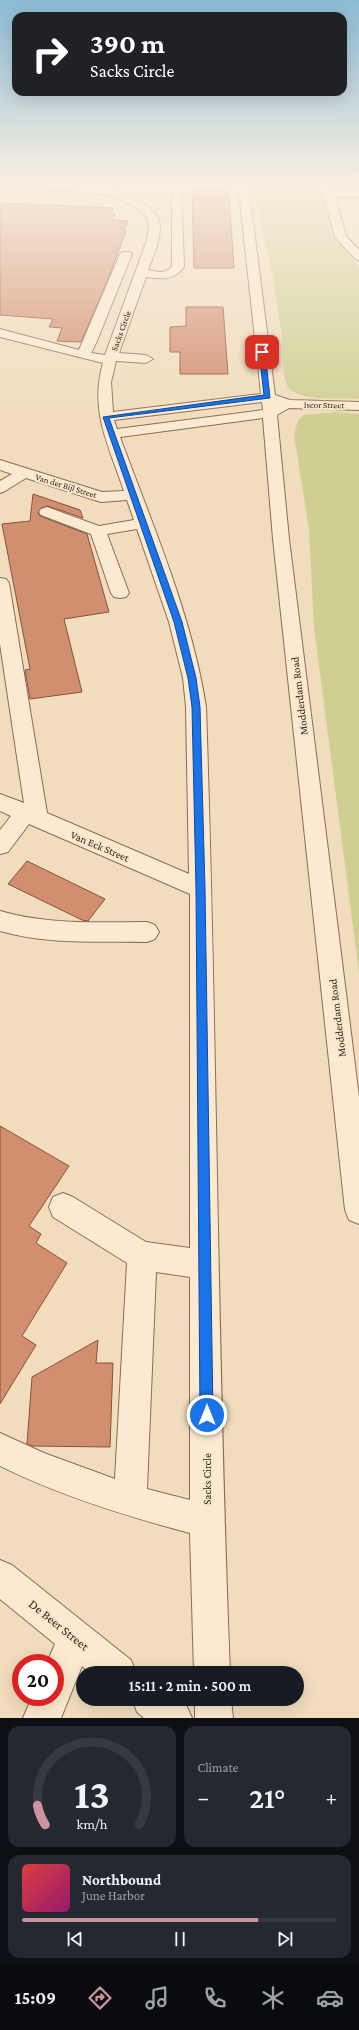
<!DOCTYPE html>
<html lang="en">
<head>
<meta charset="utf-8">
<style>
  :root { --surface:#171b24; --page:#242831; --text:#f1f3f6; --muted:#9ea1a6; --line:#363941; --accent:#cb949c }
  body { margin:0; font-family:"Crimson Pro",serif; background:var(--page); color:var(--text); height:100vh; display:flex; flex-direction:column; font-size:15px; white-space:nowrap }
  * { box-sizing:border-box; margin:0 }
  p { font-size:13px; color:var(--muted) }
  .icon { flex:none; width:22px; height:22px; fill:none; stroke:currentColor; stroke-width:2; stroke-linecap:round; stroke-linejoin:round }
  .map { position:relative; height:1718px; overflow:hidden }
  .sheet { display:flex; flex-direction:column; gap:8px; padding:8px; background:#0d0f14; flex:1 }
  .sheet>* { flex:none }
  .guide { position:absolute; left:12px; top:12px; width:335px; height:84px; border-radius:12px; box-shadow:0 4px 16px #0002; background:#202124; color:#fff; overflow:hidden }
  .speed { position:absolute; left:12px; top:1654px; display:flex; gap:8px; font-size:20px; font-weight:700; text-align:center }
  .speed>* { display:grid; place-content:center; width:52px; height:52px; border-radius:50%; background:var(--surface); box-shadow:0 4px 16px #0002; line-height:1 }
  .speed .limit { border:6px solid #d22; background:#fff; color:#111 }
  .pin { position:absolute; display:grid; place-items:center; width:34px; height:34px; color:#fff; margin:-17px; border-radius:8px; box-shadow:0 2px 6px #0006 }
  .me { position:absolute; width:44px; margin:-22px; rotate:0deg; stroke-linejoin:round; filter:drop-shadow(0 0 3px #0008) }
  .turn { display:flex; align-items:center; gap:14px; height:84px; padding:0 12px; font-size:18px }
  .turn .icon { width:52px; height:52px; stroke-width:2.5 }
  .turn b { display:block; font-size:28px; line-height:34px }
  .big { font-size:30px; font-weight:600; line-height:1.1 }
  .sheet .card { flex:1; display:flex; flex-direction:column; justify-content:center; gap:6px; min-width:0; padding:0 14px; border-radius:12px; background:var(--page) }
  .sheet .dial { align-items:center; gap:0 }
  .dial svg { height:104px; overflow:visible; fill:none; stroke:var(--line); stroke-width:7; stroke-linecap:round; text-anchor:middle }
  .dial text { fill:var(--text); stroke:none }
  .song { display:flex; align-items:center; gap:12px }
  .cover { width:48px; height:48px; border-radius:6px; background:linear-gradient(135deg,hsl(0 70% 55%),hsl(320 70% 35%)) }
  .played { height:4px; border-radius:2px; background:linear-gradient(90deg,var(--accent) 75%,var(--line) 75%) }
  .keys { display:flex; justify-content:space-around; direction:ltr }
  .heat { display:flex; justify-content:space-between; align-items:center; font-size:22px; direction:ltr }
  .sheet .tiles { flex:1; display:grid; gap:8px; grid-template-columns:1fr 1fr }
  .card:last-child { grid-column:span 2 }
  .trip { position:absolute; left:76px; top:1666px; width:228px; height:40px; border-radius:20px; background:var(--surface); box-shadow:0 4px 16px #0002; font-weight:600; line-height:40px; text-align:center }
  .tabs { display:flex; height:64px; justify-content:space-around; align-items:center; background:#090b0e; color:var(--muted) }
  .tabs .icon { width:28px; height:28px }
  .tabs .current { color:var(--accent) }
  .tabs b { font-size:18px; color:var(--text) }
  .map>svg:first-child { display:block }
  .green { fill:#cecf91 }
  .building { fill:#d28f70; stroke:#8b5139 }
  .lines { fill:none; stroke-linecap:round; stroke-linejoin:round }
  .minor-casing { stroke:#8a6c55; stroke-width:2 }
  .minor { fill:#fbead1; fill-rule:evenodd }
  .route { fill:#1a73e8; stroke:#114b97 }
  .labels { text-anchor:middle; dominant-baseline:central; stroke-width:4; stroke-linejoin:round; paint-order:stroke }
  .far-street-label { font-size:9px; fill:#38261b; stroke:#f8e7cd }
  .street-label { font-size:11px; fill:#38261b; stroke:#f8e7cd }
  .near-street-label { font-size:13px; fill:#38261b; stroke:#f8e7cd }
</style>
</head>
<body>
<div class="map">
<svg width="359" height="1718" viewBox="0 0 359 1718">
  <rect width="100%" height="100%" fill="#f1dcbd"/>
  <g class="green">
    <path d="M253 182H319L332 236 359 267V399C342 398 304 401 291 390 281 383 284 355 283 343 279 318 276 293 271 268 264 239 257 211 253 182Z"/>
    <path d="M336 412 359 414V972L314 627 309 529 294 435 298 420 304 415Z"/>
  </g>
  <g class="building">
    <path d="M192 182H228L234 268H194Z"/>
    <path d="M0 203 113 208 110 214H115L113 220 128 221 124 231H126L107 282 81 342 57 341 62 328 49 327 53 319 0 315Z"/>
    <path d="M186 307H223L228 374H180V352H170V327L186 326Z"/>
    <path d="M33 494 80 510 83 518 48 506 41 508 38 513 40 516 87 534 109 612 64 619 82 692 30 699 25 670 30 669 2 524 30 521Z"/>
    <path d="M27 861 105 899 88 921 82 920 8 884Z"/>
    <path d="M0 1126 69 1166 29 1226 41 1234 36 1243 67 1263 22 1336 36 1345 0 1404Z"/>
    <path d="M98 1340 96 1363H113L110 1447 32 1446 27 1444 32 1377Z"/>
  </g>
  <g class="lines">
    <defs>
      <g id="minor">
        <path d="M172 182H180L181 184 184 267C174 281 161 279 146 277L119 353 146 355 153 359 146 363 116 361 111 382 113 412 261 394 238 182H248L275 395 290 400 359 402V410L289 408 277 415 289 539 359 1097V1224L349 1220 345 1210 273 539 263 418 120 437C152 524 192 615 206 707 217 1029 217 1351 230 1673H194L190 1533C125 1516 61 1496 0 1466V1433L44 1453 115 1479 127 1263 53 1217 49 1207 53 1197 63 1193 73 1197 146 1242 190 1248V894L29 824 8 852 0 854V830L11 816 0 811V794L24 803 0 644V578L6 579 9 583 47 813 189 874 186 707 183 678 169 622 137 529 107 534 129 593 126 597 120 598 114 597 111 593 91 534 41 515 39 512 41 509 47 507 99 526 134 520 127 500 101 502 26 478 5 491 0 493V481L12 474 0 470V460L102 492 124 491C109 446 89 411 103 363L0 337V329L79 350 120 254 122 252H130L132 254 97 341 91 353 105 355 147 240C148 234 150 224 147 219 125 183 37 190 0 191V185C41 183 125 178 153 212 155 214 158 217 159 220 163 234 153 257 148 270 157 272 165 274 172 267ZM262 402 263 410 117 429 114 420ZM156 1272 190 1277V1500L147 1489Z"/>
        <path d="M320 182H330L333 191H359V197H335L346 236 359 250V260L355 259 335 237Z"/>
        <path d="M0 911C48 925 97 922 147 922L155 925 159 932 155 939 147 942C97 941 48 945 0 931Z"/>
        <path d="M0 1560 12 1565 131 1660 136 1673H90L82 1666 61 1718H23L32 1697H55V1663H47L55 1644 0 1599Z"/>
        <path d="M132 1699H179L186 1705 192 1718H144L137 1712Z"/>
        <path d="M195 1699H231L233 1718H195Z"/>
      </g>
    </defs>
    <use href="#minor" class="minor-casing"/>
    <use href="#minor" class="minor"/>
  </g>
  <linearGradient id="sky" x2="0" y2="1"><stop stop-color="#8bbad4"/><stop offset="0.43" stop-color="#f9efe1"/><stop offset="1" stop-color="#f9efe1" stop-opacity="0"/></linearGradient>
  <rect width="359" height="423" fill="url(#sky)"/>
  <path class="route" d="M262 350 265 352 270 398 109 418 182 622 196 678 200 707 205 889 213 1415 211 1419 207 1421 202 1419 200 1415 196 889 192 707 188 678 174 622 103 417 264 395 259 352Z"/>
  <g class="labels">
    <g class="far-street-label">
      <text transform="translate(121 331) rotate(-70)">Sacks Circle</text>
      <text transform="translate(324 405) rotate(1)">Iscor Street</text>
      <text transform="translate(66 486) rotate(17)">Van der Bijl Street</text>
    </g>
    <g class="street-label">
      <text transform="translate(299 696) rotate(-97)">Modderdam Road</text>
      <text transform="translate(100 846) rotate(23)">Van Eck Street</text>
      <text transform="translate(337 1018) rotate(-97)">Modderdam Road</text>
      <text transform="translate(207 1479) rotate(-90)">Sacks Circle</text>
    </g>
    <g class="near-street-label">
      <text transform="translate(59 1625) rotate(39)">De Beer Street</text>
    </g>
  </g>
</svg>
<div class="speed"><div class="limit">20</div></div>
<div class="pin" style="left:262px;top:352px;background:#d93025"><svg class="icon" aria-label="arrive" viewBox="0 0 24 24"><path d="M6 21V4h12l-3 4 3 4H6"/></svg></div>
<svg class="me" style="left:207px;top:1415px" viewBox="-20 -20 40 40"><circle r="17" fill="#1a73e8" stroke="#fff" stroke-width="3"/><path d="M0-11L8 9 0 5-8 9z" fill="#fff"/></svg>
<div class="trip">15:11 · 2 min · 500 m</div>
<div class="guide">
<div class="turn"><svg class="icon" aria-label="right" viewBox="0 0 24 24"><path d="M7 20v-9h11M14 6l5 5-5 5"/></svg><div><b>390 m</b>Sacks Circle</div></div>
</div>
</div>
<section class="sheet">
<div class="tiles">
<div class="card dial"><svg viewBox="0 0 100 80">
<path d="M14 69A42 42 0 1 1 86 69"/>
<path d="M14 69A42 42 0 0 1 8 54" stroke="#cb949c"/>
<text x="50" y="56" font-size="32" font-weight="700">13</text>
<text x="50" y="72" font-size="11">km/h</text>
</svg></div>
<div class="card"><p>Climate</p>
<div class="heat"><a>−</a><b class="big">21°</b><a>+</a></div>
</div>
<div class="card">
<div class="song"><i class="cover"></i><div><b>Northbound</b><p>June Harbor</p></div></div>
<div class="played"></div>
<div class="keys"><svg class="icon" aria-label="previous" viewBox="0 0 24 24"><path d="M18 5L8 12l10 7zM5 5v14"/></svg><svg class="icon" aria-label="pause" viewBox="0 0 24 24"><path d="M8 5v14M16 5v14"/></svg><svg class="icon" aria-label="next" viewBox="0 0 24 24"><path d="M6 5l10 7-10 7zM19 5v14"/></svg></div>
</div>
</div>
</section>
<nav class="tabs">
<b>15:09</b>
<svg class="icon current" aria-label="directions" viewBox="0 0 24 24"><path d="M12 3l9 9-9 9-9-9zM9 14v-3h6M13 9l2 2-2 2"/></svg>
<svg class="icon" aria-label="music" viewBox="0 0 24 24"><path d="M9 18V5l10-2v13"/><circle cx="6" cy="18" r="3"/><circle cx="16" cy="16" r="3"/></svg>
<svg class="icon" aria-label="phone" viewBox="0 0 24 24"><path d="M5 4h4l2 5-3 2q2 4 5 5l2-3 5 2v4C11 20 4 13 5 4z"/></svg>
<svg class="icon" aria-label="climate" viewBox="0 0 24 24"><path d="M12 3v18M4 7l16 10M4 17L20 7"/></svg>
<svg class="icon" aria-label="car" viewBox="0 0 24 24"><path d="M5 17H2v-5l4-1 3-4h7l3 4 3 1v5h-3M9 17h6M6 11h13"/><circle cx="7" cy="17" r="2"/><circle cx="17" cy="17" r="2"/></svg>
</nav>
</body>
</html>
